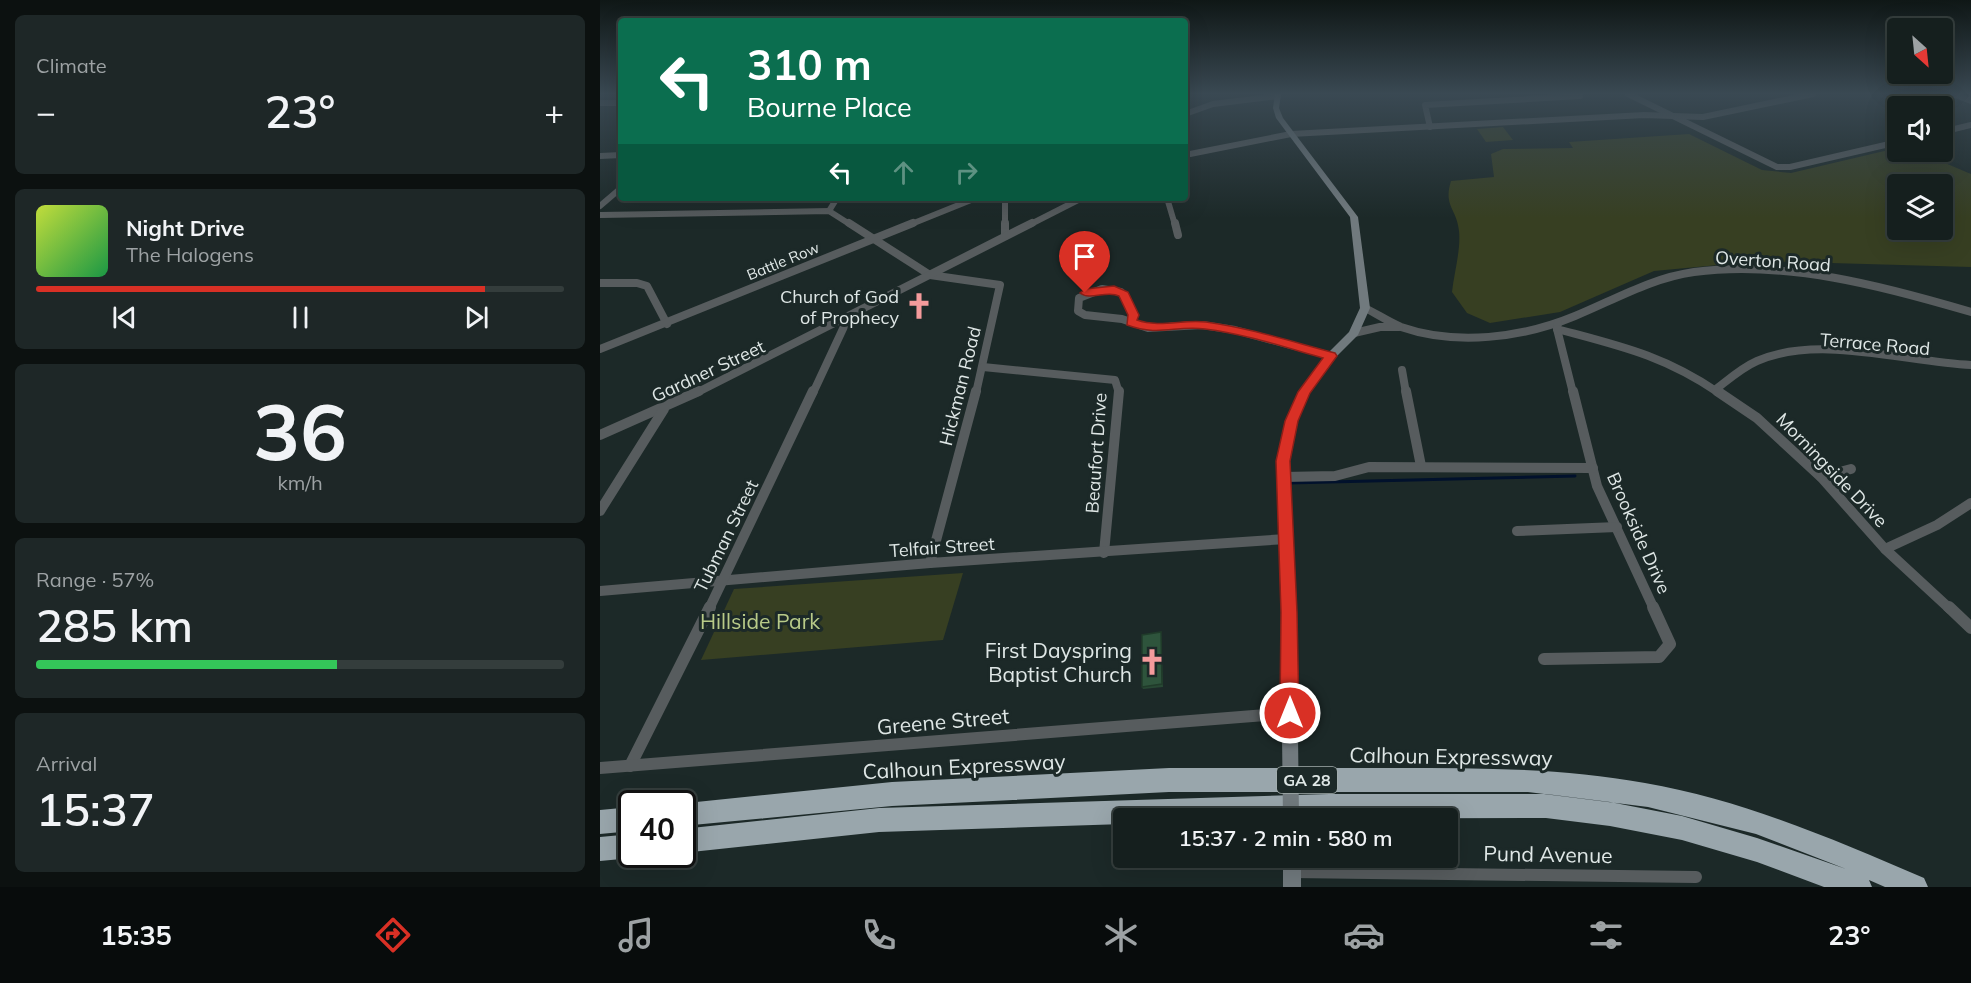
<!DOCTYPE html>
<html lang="en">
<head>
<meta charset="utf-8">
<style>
  :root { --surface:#151f1e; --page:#1e2727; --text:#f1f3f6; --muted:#9da2a4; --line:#343d3c; --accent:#d93025 }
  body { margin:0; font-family:Mulish,sans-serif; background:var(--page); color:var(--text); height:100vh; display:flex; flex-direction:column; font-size:22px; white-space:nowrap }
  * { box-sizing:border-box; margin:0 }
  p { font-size:20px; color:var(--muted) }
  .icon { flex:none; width:33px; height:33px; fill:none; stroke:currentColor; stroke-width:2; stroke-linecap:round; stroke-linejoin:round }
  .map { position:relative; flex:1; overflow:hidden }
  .sheet { display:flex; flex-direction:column; gap:15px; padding:15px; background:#0c1110; width:600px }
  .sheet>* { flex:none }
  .hud { position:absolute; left:18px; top:18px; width:570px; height:183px; border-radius:6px; box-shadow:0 6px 24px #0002,0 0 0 2px var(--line); background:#0b6e4f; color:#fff; overflow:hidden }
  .needle { width:39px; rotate:153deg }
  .buttons { position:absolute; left:1287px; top:18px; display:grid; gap:12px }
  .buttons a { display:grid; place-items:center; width:66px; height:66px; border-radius:6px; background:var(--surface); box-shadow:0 6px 24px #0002,0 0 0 2px var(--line); font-size:30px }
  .speed { position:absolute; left:18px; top:790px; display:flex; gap:12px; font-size:30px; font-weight:700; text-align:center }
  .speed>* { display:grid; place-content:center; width:78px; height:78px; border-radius:50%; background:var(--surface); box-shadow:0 6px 24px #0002,0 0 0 2px var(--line); line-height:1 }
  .speed .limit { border:3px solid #111; border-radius:9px; background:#fff; color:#111 }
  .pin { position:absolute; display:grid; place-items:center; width:51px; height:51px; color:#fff; margin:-62px -26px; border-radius:50% 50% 50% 0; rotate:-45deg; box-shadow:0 0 6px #0007 }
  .pin .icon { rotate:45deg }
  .me { position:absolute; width:66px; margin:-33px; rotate:0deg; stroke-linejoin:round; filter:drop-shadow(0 0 4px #0008) }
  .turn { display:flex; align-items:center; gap:21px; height:126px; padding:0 30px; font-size:27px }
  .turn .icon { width:78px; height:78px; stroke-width:2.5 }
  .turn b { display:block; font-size:42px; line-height:51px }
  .lanes { display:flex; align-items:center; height:57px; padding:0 30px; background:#0003; justify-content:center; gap:30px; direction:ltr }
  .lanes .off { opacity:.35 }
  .big { font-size:45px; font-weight:600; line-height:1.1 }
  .sheet .tile { flex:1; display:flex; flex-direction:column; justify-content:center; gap:9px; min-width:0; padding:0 21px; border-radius:9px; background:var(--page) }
  .sheet .dial { align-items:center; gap:0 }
  .dial b { font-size:78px; line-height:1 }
  .song { display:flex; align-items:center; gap:18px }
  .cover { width:72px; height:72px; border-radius:9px; background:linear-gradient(135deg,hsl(70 70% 55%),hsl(140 70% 35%)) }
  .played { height:6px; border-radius:3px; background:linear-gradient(90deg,var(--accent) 85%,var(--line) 85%) }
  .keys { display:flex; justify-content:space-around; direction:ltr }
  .heat { display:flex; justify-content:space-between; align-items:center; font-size:33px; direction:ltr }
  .charge { height:9px; border-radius:4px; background:linear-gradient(90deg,#34c759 57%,var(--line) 0) }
  .trip { position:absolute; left:513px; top:808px; width:345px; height:60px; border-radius:6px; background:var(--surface); box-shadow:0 6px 24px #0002,0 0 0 2px var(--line); font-weight:600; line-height:60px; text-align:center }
  .tab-bar { display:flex; height:96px; justify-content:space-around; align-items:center; background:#080c0c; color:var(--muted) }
  .tab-bar .icon { width:42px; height:42px }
  .tab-bar .active { color:var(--accent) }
  .tab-bar b { font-size:27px; color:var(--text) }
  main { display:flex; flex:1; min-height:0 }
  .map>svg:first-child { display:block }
  .green { fill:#373f22; fill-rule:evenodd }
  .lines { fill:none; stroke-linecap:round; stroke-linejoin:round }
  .stream { stroke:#01112c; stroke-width:3 }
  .street-far3 { stroke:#575c5e; stroke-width:6 }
  .street-far2 { stroke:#575c5e; stroke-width:8 }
  .street-far1 { stroke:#575c5e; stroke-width:10 }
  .street { stroke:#575c5e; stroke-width:12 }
  .secondary { fill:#717a7e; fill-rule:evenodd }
  .highway { fill:#99a6ac; fill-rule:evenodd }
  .secondary-bridge { stroke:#717a7e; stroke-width:16 }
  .wall { fill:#284834 }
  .building { fill:#2e543c; stroke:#203b2a; stroke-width:1.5 }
  .route { fill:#d93025; stroke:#8d1f18; stroke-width:1.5 }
  .labels { text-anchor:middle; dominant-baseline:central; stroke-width:6; stroke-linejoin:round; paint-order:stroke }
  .far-street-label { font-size:15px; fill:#dfe7e6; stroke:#1c2928 }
  .shield { fill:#1c2928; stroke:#a4aead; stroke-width:1.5 }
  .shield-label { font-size:16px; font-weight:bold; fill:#dfe7e6 }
  .street-label { font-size:18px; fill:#dfe7e6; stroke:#1c2928 }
  .poi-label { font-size:18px; fill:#dfe7e6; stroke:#1c2928; text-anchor:end }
  .near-park-label { font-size:21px; fill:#b8ca88; stroke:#1c2928 }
  .near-poi-label { font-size:21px; fill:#dfe7e6; stroke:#1c2928; text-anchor:end }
  .near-street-label { font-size:21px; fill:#dfe7e6; stroke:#1c2928 }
</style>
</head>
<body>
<main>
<section class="sheet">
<div class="tile"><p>Climate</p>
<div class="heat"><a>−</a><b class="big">23°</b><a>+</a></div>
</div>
<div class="tile">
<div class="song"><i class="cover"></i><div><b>Night Drive</b><p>The Halogens</p></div></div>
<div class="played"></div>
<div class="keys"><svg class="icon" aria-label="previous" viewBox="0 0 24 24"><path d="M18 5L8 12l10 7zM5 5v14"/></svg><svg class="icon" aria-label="pause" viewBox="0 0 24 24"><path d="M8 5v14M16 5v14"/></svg><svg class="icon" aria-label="next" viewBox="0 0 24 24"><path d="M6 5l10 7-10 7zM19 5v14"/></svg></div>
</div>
<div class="tile dial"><b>36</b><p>km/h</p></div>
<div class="tile"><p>Range · 57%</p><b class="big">285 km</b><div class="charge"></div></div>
<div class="tile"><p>Arrival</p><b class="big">15:37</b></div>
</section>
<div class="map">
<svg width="1371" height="887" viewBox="0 0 1371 887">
  <rect width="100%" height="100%" fill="#1c2928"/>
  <g class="green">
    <path d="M903 127 913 140 886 142 877 129Z"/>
    <path d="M1089 134 1162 170 1191 173 1297 148 1298 152H1319L1371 174V267L1161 261 1054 271 960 312 890 323 867 313 852 292C854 273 861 250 859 231 857 209 843 206 851 181L894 177 891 154 903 149 973 148 969 142ZM1298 184H1342V230H1298Z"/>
    <path d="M363 573 343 640 101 660 134 589Z"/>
  </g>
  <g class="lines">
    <path class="stream" d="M688 483 975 476"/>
    <g class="street-far3">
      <path d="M1028 94 1177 167H1190L1298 142"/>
      <path d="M1353 94 1371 101"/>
      <path d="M0 103H21"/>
      <path d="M585 114 613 104 678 96"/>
      <path d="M830 127 825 105 980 96"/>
      <path d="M1342 132 1371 125"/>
      <path d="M585 155 691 134 1044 115 1103 117 1213 94"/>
      <path d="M0 156 21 155"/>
      <path d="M405 198V225"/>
      <path d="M567 198 575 225"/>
      <path d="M0 206 21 188"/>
      <path d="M229 211 237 198"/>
      <path d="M0 215 229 211 251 225"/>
      <path d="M309 225 376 198"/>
      <path d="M429 225 482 198"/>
    </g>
    <g class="street-far2">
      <path d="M249 223 330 275 400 285 376 393"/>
      <path d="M405 223V236"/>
      <path d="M575 223 578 235"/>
      <path d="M0 283H37L47 286 67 324"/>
      <path d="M765 308C777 314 789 322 801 327 856 346 922 338 975 316 1014 300 1051 278 1094 272 1186 260 1283 286 1371 312"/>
      <path d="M531 322 534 315 521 292 502 289 479 298 478 311 485 315 522 319 548 328 602 325 635 330 731 356"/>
      <path d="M958 323 957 329C1020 346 1063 355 1119 393"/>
      <path d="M957 329 973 393"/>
      <path d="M754 333 780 327H799"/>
      <path d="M0 349 313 223"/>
      <path d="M383 367 515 380 519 393"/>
      <path d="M802 370 806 393"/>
      <path d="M1115 390C1128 380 1141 368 1157 361 1218 334 1306 362 1371 365"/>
      <path d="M96 393 432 223"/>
      <path d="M213 393 248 318"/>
    </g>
    <g class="street-far1">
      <path d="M806 391 821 466"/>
      <path d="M973 391 997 486 1054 609"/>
      <path d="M1117 391 1157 418 1221 477 1285 549 1350 609"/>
      <path d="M0 435 99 391"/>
      <path d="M683 477 735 476 769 467 993 468"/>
      <path d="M1221 477 1251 469"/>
      <path d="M0 511 64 409"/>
      <path d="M917 531 1017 527"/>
      <path d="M1285 549 1337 525 1371 503"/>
      <path d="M504 553 519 391"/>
      <path d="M330 563 376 391"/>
      <path d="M0 591 330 563 686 539"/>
      <path d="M109 609 213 391"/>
    </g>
    <g class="street">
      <path d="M1349 607 1371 628"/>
      <path d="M944 659 1059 657 1070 644 1053 607"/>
      <path d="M30 766 110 607"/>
      <path d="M0 768 690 713"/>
      <path d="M692 872 1096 877"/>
    </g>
    <g class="secondary">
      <path d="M675 94H681L679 108 683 118 758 217 770 308 758 335 735 358 709 393 697 421 689 461 696 613 698 735 696 741 690 743 684 741 682 735V613L677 461 685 421 698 392 727 354 749 332 760 308 750 217 676 118 673 108Z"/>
      <rect x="683" y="858" width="18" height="29"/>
    </g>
    <g class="highway">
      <path d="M569 768C645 768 721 768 796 768 880 768 962 768 1045 783 1143 800 1233 839 1324 878L1328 887H1285L1269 880 1272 887H1224L1157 862 1082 840 1010 826 946 818 524 819V824L279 832 82 853V829L279 808 729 794H946L1010 802 1082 816 1157 838 1246 869 1156 834 1048 807 928 792H569L292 806 82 826V804H77L292 782Z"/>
      <path d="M32 807V831L0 834V810Z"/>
      <path d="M32 834V855H40L32 858 0 861V837Z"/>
    </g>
    <path class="secondary-bridge" d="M690 735 691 819"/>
  </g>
  <path class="wall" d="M561 632 563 687 543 689 542 687Z"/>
  <path class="building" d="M561 632 562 684 542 687V635Z"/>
  <linearGradient id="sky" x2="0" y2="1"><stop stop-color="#0f1716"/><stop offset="0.43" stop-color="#3a4953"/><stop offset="1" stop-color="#3a4953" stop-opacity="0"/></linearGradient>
  <rect width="1371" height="218" fill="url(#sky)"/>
  <path class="route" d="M514 286 528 292 539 315 537 320C560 328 583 319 606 322 650 328 693 342 735 353L737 356 710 393 698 421 690 461 697 612 699 713 696 720 690 722 683 720 680 713 681 612 676 461 685 421 698 392 723 358C684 347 645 334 605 329 575 325 560 337 527 325L528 315 519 296C507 290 490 301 480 293L485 289Z"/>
  <defs>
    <symbol id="church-bare" viewBox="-9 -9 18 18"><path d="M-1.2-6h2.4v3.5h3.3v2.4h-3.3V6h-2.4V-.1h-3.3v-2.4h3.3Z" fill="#f59b9c" stroke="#1c2928" stroke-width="2.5" paint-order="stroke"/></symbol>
  </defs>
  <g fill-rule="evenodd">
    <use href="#church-bare" x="300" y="287" width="38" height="38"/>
    <use href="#church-bare" x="533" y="643" width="38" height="38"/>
  </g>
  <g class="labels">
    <g class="far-street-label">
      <text transform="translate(183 261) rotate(-22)">Battle Row</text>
    </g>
    <rect class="shield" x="677" y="767" width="60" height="26" rx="4.5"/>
    <g class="shield-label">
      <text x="707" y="780">GA 28</text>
    </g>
    <g class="street-label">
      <text transform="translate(1173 261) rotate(4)">Overton Road</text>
      <text transform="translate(1275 344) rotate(5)">Terrace Road</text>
      <text transform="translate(108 371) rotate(-25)">Gardner Street</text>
      <text transform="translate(360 386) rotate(-76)">Hickman Road</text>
      <text transform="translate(496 453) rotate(-86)">Beaufort Drive</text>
      <text transform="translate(1232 470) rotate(46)">Morningside Drive</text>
      <text transform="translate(1039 533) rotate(66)">Brookside Drive</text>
      <text transform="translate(126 536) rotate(-64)">Tubman Street</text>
      <text transform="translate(342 547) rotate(-4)">Telfair Street</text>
    </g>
    <g class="poi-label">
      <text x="299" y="296">Church of God<tspan x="299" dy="21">of Prophecy</tspan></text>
    </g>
    <g class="near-park-label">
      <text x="160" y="621">Hillside Park</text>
    </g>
    <g class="near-poi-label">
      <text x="532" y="650">First Dayspring<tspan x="532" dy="24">Baptist Church</tspan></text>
    </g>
    <g class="near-street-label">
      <text transform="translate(343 721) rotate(-5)">Greene Street</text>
      <text transform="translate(851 756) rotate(1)">Calhoun Expressway</text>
      <text transform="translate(364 766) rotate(-3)">Calhoun Expressway</text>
      <text transform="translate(948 854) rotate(1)">Pund Avenue</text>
    </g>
  </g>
</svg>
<div class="buttons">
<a><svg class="needle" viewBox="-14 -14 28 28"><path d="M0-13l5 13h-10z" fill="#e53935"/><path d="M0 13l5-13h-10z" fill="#9da2a4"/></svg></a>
<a><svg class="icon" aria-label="sound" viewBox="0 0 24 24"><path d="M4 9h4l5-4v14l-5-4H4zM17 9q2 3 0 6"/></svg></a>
<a><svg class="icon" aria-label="layers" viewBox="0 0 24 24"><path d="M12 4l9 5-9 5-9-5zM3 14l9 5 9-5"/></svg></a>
</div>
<div class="speed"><div class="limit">40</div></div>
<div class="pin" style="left:485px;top:293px;background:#d93025"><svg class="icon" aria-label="arrive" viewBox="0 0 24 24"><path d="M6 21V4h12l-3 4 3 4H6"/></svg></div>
<svg class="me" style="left:690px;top:713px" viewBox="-20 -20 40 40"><circle r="17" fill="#d93025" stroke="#fff" stroke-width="3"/><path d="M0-11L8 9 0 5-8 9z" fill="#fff"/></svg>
<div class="trip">15:37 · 2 min · 580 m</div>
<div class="hud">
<div class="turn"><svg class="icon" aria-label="left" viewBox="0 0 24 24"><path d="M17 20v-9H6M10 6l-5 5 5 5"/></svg><div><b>310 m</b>Bourne Place</div></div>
<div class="lanes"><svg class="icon" aria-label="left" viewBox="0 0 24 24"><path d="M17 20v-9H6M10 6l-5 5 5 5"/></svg><svg class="icon off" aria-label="ahead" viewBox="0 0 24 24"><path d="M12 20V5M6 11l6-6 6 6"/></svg><svg class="icon off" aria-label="right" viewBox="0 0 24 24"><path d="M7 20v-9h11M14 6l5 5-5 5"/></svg></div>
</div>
</div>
</main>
<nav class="tab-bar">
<b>15:35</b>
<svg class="icon active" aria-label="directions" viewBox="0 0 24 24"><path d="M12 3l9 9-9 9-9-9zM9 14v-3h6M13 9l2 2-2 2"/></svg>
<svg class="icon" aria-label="music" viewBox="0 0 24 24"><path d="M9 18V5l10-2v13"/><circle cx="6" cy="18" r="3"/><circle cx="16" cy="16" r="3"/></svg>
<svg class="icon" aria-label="phone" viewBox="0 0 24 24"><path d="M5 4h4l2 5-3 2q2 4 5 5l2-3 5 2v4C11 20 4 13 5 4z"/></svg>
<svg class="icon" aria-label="climate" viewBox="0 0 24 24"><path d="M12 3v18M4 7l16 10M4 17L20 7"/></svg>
<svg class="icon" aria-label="car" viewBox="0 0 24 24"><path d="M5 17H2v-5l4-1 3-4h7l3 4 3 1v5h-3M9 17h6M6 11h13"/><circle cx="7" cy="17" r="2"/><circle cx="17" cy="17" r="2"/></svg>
<svg class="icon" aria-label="filters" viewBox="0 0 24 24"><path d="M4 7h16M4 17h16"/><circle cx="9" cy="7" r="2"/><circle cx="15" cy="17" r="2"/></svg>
<b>23°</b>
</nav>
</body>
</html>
